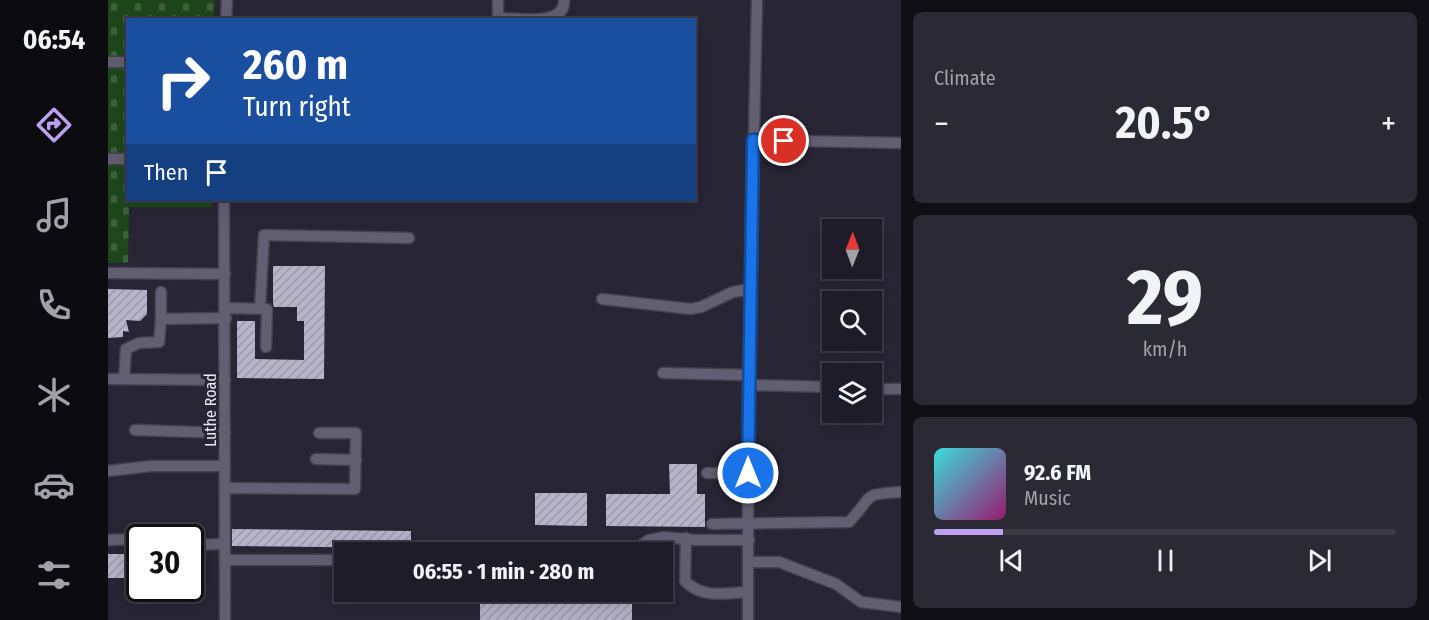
<!DOCTYPE html>
<html lang="en">
<head>
<meta charset="utf-8">
<style>
  :root { --surface:#1e1c28; --page:#2b2934; --text:#f1f3f6; --muted:#a1a1a8; --line:#3c3a45; --accent:#bca0f2 }
  body { margin:0; font-family:"Fira Sans Condensed",sans-serif; background:var(--page); color:var(--text); height:100vh; display:flex; flex-direction:column; font-size:22px; white-space:nowrap }
  * { box-sizing:border-box; margin:0 }
  p { font-size:20px; color:var(--muted) }
  .icon { flex:none; width:33px; height:33px; fill:none; stroke:currentColor; stroke-width:2; stroke-linecap:round; stroke-linejoin:round }
  .map { position:relative; flex:1; overflow:hidden }
  .panel { display:flex; flex-direction:column; gap:12px; padding:12px; background:#100f16; width:528px }
  .panel>* { flex:none }
  .banner { position:absolute; left:18px; top:18px; width:570px; height:183px; border-radius:0px; box-shadow:0 6px 24px #0002,0 0 0 2px var(--line); background:#1a4fa0; color:#fff; overflow:hidden }
  .needle { width:39px; rotate:1deg }
  .fabs { position:absolute; left:714px; top:219px; display:grid; gap:12px }
  .fabs a { display:grid; place-items:center; width:60px; height:60px; border-radius:0px; background:var(--surface); box-shadow:0 6px 24px #0002,0 0 0 2px var(--line); font-size:30px }
  .speed { position:absolute; left:18px; top:524px; display:flex; gap:12px; font-size:30px; font-weight:700; text-align:center }
  .speed>* { display:grid; place-content:center; width:78px; height:78px; border-radius:50%; background:var(--surface); box-shadow:0 6px 24px #0002,0 0 0 2px var(--line); line-height:1 }
  .speed .limit { border:3px solid #111; border-radius:9px; background:#fff; color:#111 }
  .pin { position:absolute; display:grid; place-items:center; width:51px; height:51px; color:#fff; margin:-26px; border:3px solid #fff; border-radius:50%; box-shadow:0 2px 6px #0007 }
  .me { position:absolute; width:66px; margin:-33px; rotate:0deg; stroke-linejoin:round; filter:drop-shadow(0 0 4px #0008) }
  .turn { display:flex; align-items:center; gap:21px; height:126px; padding:0 18px; font-size:27px }
  .turn .icon { width:78px; height:78px; stroke-width:2.5 }
  .turn b { display:block; font-size:42px; line-height:51px }
  .then { display:flex; align-items:center; height:57px; padding:0 18px; background:#0003; gap:12px; font-size:22px }
  .big { font-size:45px; font-weight:700; line-height:1.1 }
  .panel .card { flex:1; display:flex; flex-direction:column; justify-content:center; gap:9px; min-width:0; padding:0 21px; border-radius:9px; background:var(--page) }
  .panel .dial { align-items:center; gap:0 }
  .dial b { font-size:78px; line-height:1 }
  .song { display:flex; align-items:center; gap:18px }
  .cover { width:72px; height:72px; border-radius:9px; background:linear-gradient(135deg,hsl(180 70% 55%),hsl(320 70% 35%)) }
  .played { height:6px; border-radius:3px; background:linear-gradient(90deg,var(--accent) 15%,var(--line) 15%) }
  .keys { display:flex; justify-content:space-around; direction:ltr }
  .heat { display:flex; justify-content:space-between; align-items:center; font-size:33px; direction:ltr }
  .trip { position:absolute; left:226px; top:542px; width:339px; height:60px; border-radius:0px; background:var(--surface); box-shadow:0 6px 24px #0002,0 0 0 2px var(--line); font-weight:700; line-height:60px; text-align:center }
  main { display:flex; flex:1; min-height:0 }
  .tab-bar { display:flex; flex-direction:column; width:108px; justify-content:space-around; align-items:center; background:#0c0b10; color:var(--muted) }
  .tab-bar .icon { width:42px; height:42px }
  .tab-bar .current { color:var(--accent) }
  .tab-bar b { font-size:27px; color:var(--text) }
  .map>svg:first-child { display:block }
  .cemetery { fill:url(#cemetery-stones) }
  .building { fill:url(#building-hatch) }
  .lines { fill:none; stroke-linecap:round; stroke-linejoin:round }
  .minor-casing { stroke:#454250; stroke-width:13 }
  .minor { stroke:#635f72; stroke-width:10 }
  .route-casing { stroke:#114b97; stroke-width:15 }
  .route { stroke:#1a73e8; stroke-width:10 }
  .labels { text-anchor:middle; dominant-baseline:central; stroke-width:6; stroke-linejoin:round; paint-order:stroke }
  .street-label { font-size:16px; fill:#ebe8f4; stroke:#282535 }
</style>
</head>
<body>
<main>
<nav class="tab-bar">
<b>06:54</b>
<svg class="icon current" aria-label="directions" viewBox="0 0 24 24"><path d="M12 3l9 9-9 9-9-9zM9 14v-3h6M13 9l2 2-2 2"/></svg>
<svg class="icon" aria-label="music" viewBox="0 0 24 24"><path d="M9 18V5l10-2v13"/><circle cx="6" cy="18" r="3"/><circle cx="16" cy="16" r="3"/></svg>
<svg class="icon" aria-label="phone" viewBox="0 0 24 24"><path d="M5 4h4l2 5-3 2q2 4 5 5l2-3 5 2v4C11 20 4 13 5 4z"/></svg>
<svg class="icon" aria-label="climate" viewBox="0 0 24 24"><path d="M12 3v18M4 7l16 10M4 17L20 7"/></svg>
<svg class="icon" aria-label="car" viewBox="0 0 24 24"><path d="M5 17H2v-5l4-1 3-4h7l3 4 3 1v5h-3M9 17h6M6 11h13"/><circle cx="7" cy="17" r="2"/><circle cx="17" cy="17" r="2"/></svg>
<svg class="icon" aria-label="filters" viewBox="0 0 24 24"><path d="M4 7h16M4 17h16"/><circle cx="9" cy="7" r="2"/><circle cx="15" cy="17" r="2"/></svg>
</nav>
<div class="map">
<svg width="793" height="620" viewBox="0 0 793 620">
  <defs>
    <pattern id="cemetery-stones" width="16" height="16" patternUnits="userSpaceOnUse" patternTransform="scale(1.5)"><rect width="16" height="16" fill="#1e481c"/><path d="M2 7V4a2 2 0 0 1 4 0v3zM10 15v-3a2 2 0 0 1 4 0v3z" fill="#3f623e"/></pattern>
    <pattern id="building-hatch" width="6" height="6" patternUnits="userSpaceOnUse" patternTransform="scale(1.5)"><rect width="6" height="6" fill="#b7b3c8"/><path d="M-1 1l2-2M0 6l6-6M5 7l2-2" fill="none" stroke="#9b98a8"/></pattern>
  </defs>
  <rect width="100%" height="100%" fill="#282535"/>
  <path class="cemetery" d="M0 0H107L106 19 20 20V200H104V207H21L20 263H0Z"/>
  <g class="building">
    <path d="M165 266H217L216 379 129 378V321H147V359L196 360V321H189V307H166L165 304Z"/>
    <path d="M0 289 39 290V314L32 321 18 320 21 332 15 331V337L0 338Z"/>
    <path d="M561 464H589V494H597V527L498 526V494H562Z"/>
    <path d="M427 493H479V526L427 525Z"/>
    <path d="M124 529 303 531V548L124 546Z"/>
    <rect x="0" y="554" width="32" height="24"/>
    <path d="M372 600 524 601V620H372Z"/>
  </g>
  <g class="lines">
    <defs>
      <g id="minor">
        <path d="M390 0V20"/>
        <path d="M390 18C408 18 458 27 456 0"/>
        <path d="M118 20 119 0"/>
        <path d="M0 62H20"/>
        <path d="M645 140 793 143"/>
        <path d="M0 159H20"/>
        <path d="M116 200 117 620"/>
        <path d="M0 273 117 274"/>
        <path d="M53 292V319"/>
        <path d="M494 299 583 309 593 307 625 292 642 289"/>
        <path d="M118 308 159 309 158 347"/>
        <path d="M152 308 156 235 301 238"/>
        <path d="M555 373 641 375"/>
        <path d="M0 379 117 380"/>
        <path d="M16 379 18 349 31 343 51 342 53 319 118 318"/>
        <path d="M640 385 724 387"/>
        <path d="M764 389H793"/>
        <path d="M27 430 117 433"/>
        <path d="M208 459 248 460"/>
        <path d="M0 471 43 466H117"/>
        <path d="M599 473H641"/>
        <path d="M117 488 247 489 248 433H211"/>
        <path d="M604 524 741 522C766 496 752 494 793 492"/>
        <path d="M578 538 577 581C594 599 618 593 640 592"/>
        <path d="M0 540 32 539"/>
        <path d="M82 545 117 544"/>
        <path d="M522 552 541 540 556 537 587 540H641"/>
        <path d="M117 560H237"/>
        <path d="M641 562H671L728 584 753 602 793 607"/>
        <path d="M640 620V401L649 0"/>
      </g>
    </defs>
    <use href="#minor" class="minor-casing"/>
    <use href="#minor" class="minor"/>
  </g>
  <g class="lines">
    <defs>
      <path id="route" d="M640 473 645 140 676 141"/>
    </defs>
    <use href="#route" class="route-casing"/>
    <use href="#route" class="route"/>
  </g>
  <g class="labels">
    <g class="street-label">
      <text transform="translate(102 410) rotate(-90)">Luthe Road</text>
    </g>
  </g>
</svg>
<div class="fabs">
<a><svg class="needle" viewBox="-14 -14 28 28"><path d="M0-13l5 13h-10z" fill="#e53935"/><path d="M0 13l5-13h-10z" fill="#a1a1a8"/></svg></a>
<a><svg class="icon" aria-label="search" viewBox="0 0 24 24"><circle cx="10" cy="10" r="6"/><path d="M15 15l6 6"/></svg></a>
<a><svg class="icon" aria-label="layers" viewBox="0 0 24 24"><path d="M12 4l9 5-9 5-9-5zM3 14l9 5 9-5"/></svg></a>
</div>
<div class="speed"><div class="limit">30</div></div>
<div class="pin" style="left:676px;top:141px;background:#d93025"><svg class="icon" aria-label="arrive" viewBox="0 0 24 24"><path d="M6 21V4h12l-3 4 3 4H6"/></svg></div>
<svg class="me" style="left:640px;top:473px" viewBox="-20 -20 40 40"><circle r="17" fill="#1a73e8" stroke="#fff" stroke-width="3"/><path d="M0-11L8 9 0 5-8 9z" fill="#fff"/></svg>
<div class="trip">06:55 · 1 min · 280 m</div>
<div class="banner">
<div class="turn"><svg class="icon" aria-label="right" viewBox="0 0 24 24"><path d="M7 20v-9h11M14 6l5 5-5 5"/></svg><div><b>260 m</b>Turn right</div></div>
<div class="then">Then<svg class="icon" aria-label="arrive" viewBox="0 0 24 24"><path d="M6 21V4h12l-3 4 3 4H6"/></svg></div>
</div>
</div>
<section class="panel">
<div class="card"><p>Climate</p>
<div class="heat"><a>−</a><b class="big">20.5°</b><a>+</a></div>
</div>
<div class="card dial"><b>29</b><p>km/h</p></div>
<div class="card">
<div class="song"><i class="cover"></i><div><b>92.6 FM</b><p>Music</p></div></div>
<div class="played"></div>
<div class="keys"><svg class="icon" aria-label="previous" viewBox="0 0 24 24"><path d="M18 5L8 12l10 7zM5 5v14"/></svg><svg class="icon" aria-label="pause" viewBox="0 0 24 24"><path d="M8 5v14M16 5v14"/></svg><svg class="icon" aria-label="next" viewBox="0 0 24 24"><path d="M6 5l10 7-10 7zM19 5v14"/></svg></div>
</div>
</section>
</main>
</body>
</html>
